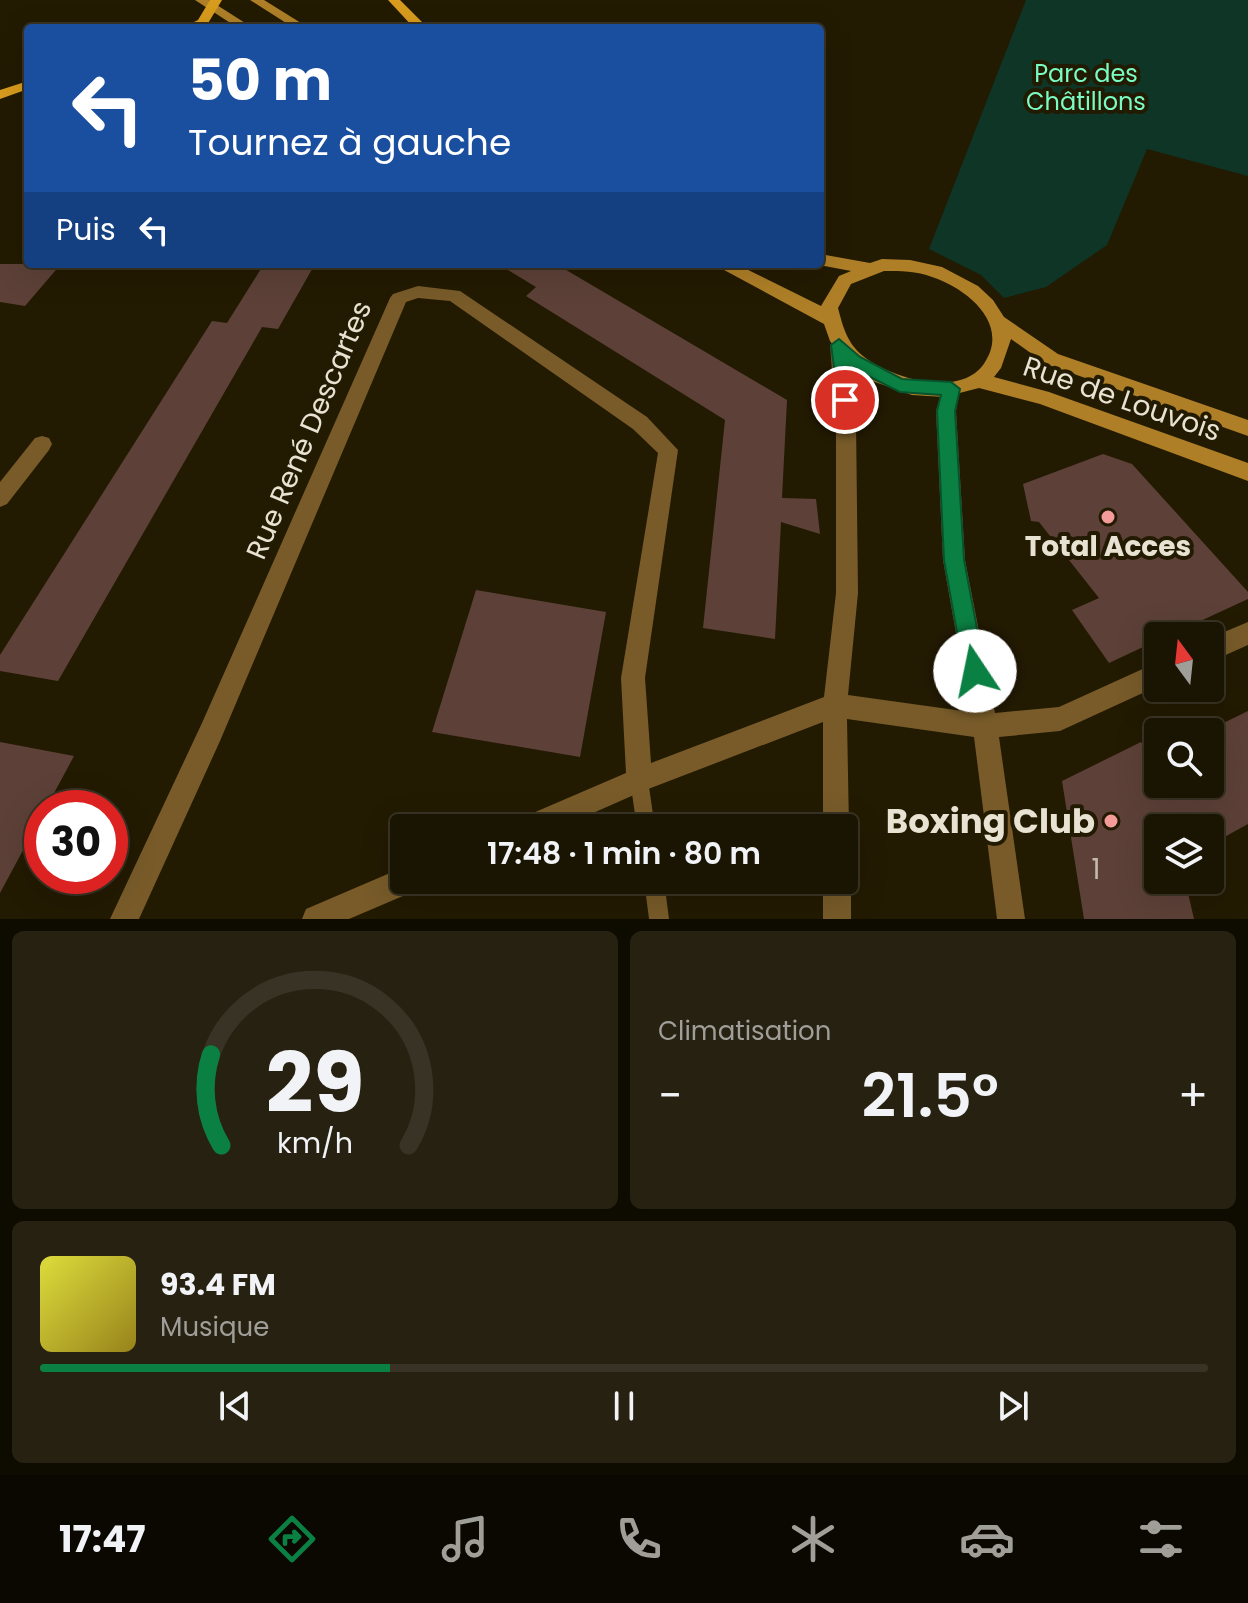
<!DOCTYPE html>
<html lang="fr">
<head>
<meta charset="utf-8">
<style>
  :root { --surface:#1a1402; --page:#272111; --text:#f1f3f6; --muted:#9f9e99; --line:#383324; --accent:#0b8043 }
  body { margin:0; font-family:Poppins,sans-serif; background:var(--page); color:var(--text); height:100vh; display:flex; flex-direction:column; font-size:30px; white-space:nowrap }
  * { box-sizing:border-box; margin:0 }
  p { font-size:26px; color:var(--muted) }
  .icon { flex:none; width:44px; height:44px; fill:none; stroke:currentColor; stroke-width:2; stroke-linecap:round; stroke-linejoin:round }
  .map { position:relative; height:919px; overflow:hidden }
  .side { display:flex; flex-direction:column; gap:12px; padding:12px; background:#0e0b01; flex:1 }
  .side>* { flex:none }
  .banner { position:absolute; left:24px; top:24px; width:800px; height:244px; border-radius:8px; box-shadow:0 8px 32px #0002,0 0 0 2px var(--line); background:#1a4fa0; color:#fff; overflow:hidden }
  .needle { width:52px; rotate:345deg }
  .buttons { position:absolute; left:1144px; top:622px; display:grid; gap:16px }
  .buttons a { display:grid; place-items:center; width:80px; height:80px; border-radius:8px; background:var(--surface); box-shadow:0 8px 32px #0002,0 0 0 2px var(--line); font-size:40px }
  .speed { position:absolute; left:24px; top:790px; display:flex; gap:16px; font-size:40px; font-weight:700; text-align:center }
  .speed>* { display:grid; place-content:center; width:104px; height:104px; border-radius:50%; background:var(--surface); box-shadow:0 8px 32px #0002,0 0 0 2px var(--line); line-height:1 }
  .speed .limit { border:12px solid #d22; background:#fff; color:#111 }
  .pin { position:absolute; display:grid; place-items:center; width:68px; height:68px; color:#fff; margin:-34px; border:4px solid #fff; border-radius:50%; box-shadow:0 2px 8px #0007 }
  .me { position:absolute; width:88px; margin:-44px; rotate:349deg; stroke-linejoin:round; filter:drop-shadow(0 0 6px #0008) }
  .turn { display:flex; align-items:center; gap:28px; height:168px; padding:0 32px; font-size:36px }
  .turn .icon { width:104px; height:104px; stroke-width:2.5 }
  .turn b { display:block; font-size:56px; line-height:68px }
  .then { display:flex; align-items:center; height:76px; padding:0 32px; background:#0003; gap:16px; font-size:30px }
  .big { font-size:60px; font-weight:600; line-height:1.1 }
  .side .widget { flex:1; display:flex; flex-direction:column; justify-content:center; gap:12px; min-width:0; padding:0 28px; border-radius:12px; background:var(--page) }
  .side .dial { align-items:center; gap:0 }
  .dial svg { height:208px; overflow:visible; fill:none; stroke:var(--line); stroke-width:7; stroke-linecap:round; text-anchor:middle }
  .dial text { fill:var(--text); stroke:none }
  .song { display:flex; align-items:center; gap:24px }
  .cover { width:96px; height:96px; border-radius:12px; background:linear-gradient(135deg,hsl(60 70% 55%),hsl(50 70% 35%)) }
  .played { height:8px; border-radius:4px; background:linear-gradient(90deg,var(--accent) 30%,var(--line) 30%) }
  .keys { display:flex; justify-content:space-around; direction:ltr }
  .heat { display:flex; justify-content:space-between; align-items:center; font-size:44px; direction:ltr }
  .side .tiles { flex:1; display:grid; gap:12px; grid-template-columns:1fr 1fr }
  .widget:last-child { grid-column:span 2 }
  .trip { position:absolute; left:390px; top:814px; width:468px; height:80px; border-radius:8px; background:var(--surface); box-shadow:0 8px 32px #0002,0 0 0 2px var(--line); font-weight:600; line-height:80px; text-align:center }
  .tab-bar { display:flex; height:128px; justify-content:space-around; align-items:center; background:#0a0801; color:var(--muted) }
  .tab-bar .icon { width:56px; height:56px }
  .tab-bar .active { color:var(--accent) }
  .tab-bar b { font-size:36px; color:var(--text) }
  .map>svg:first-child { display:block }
  .green { fill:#0e3526 }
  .building { fill:#5d4138 }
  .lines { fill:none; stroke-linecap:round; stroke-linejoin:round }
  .lane { fill:#785b29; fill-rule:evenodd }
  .street { fill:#785b29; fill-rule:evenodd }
  .secondary { fill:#ae7f27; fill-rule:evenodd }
  .primary { fill:#d79b1d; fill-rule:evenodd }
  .route { fill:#0b8043; stroke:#07532c; stroke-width:2 }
  .poi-dot { fill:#f59b9a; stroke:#231a02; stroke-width:3 }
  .labels { text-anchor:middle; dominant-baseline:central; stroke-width:8; stroke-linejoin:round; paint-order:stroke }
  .far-park-label { font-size:24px; fill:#79fbc4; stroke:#231a02 }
  .street-label { font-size:28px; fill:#e8e2d3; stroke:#231a02 }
  .poi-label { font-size:28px; font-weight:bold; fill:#e8e2d3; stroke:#231a02 }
  .near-number-label { font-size:28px; fill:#c5baac }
  .near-poi-label { font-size:34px; font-weight:bold; fill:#e8e2d3; stroke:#231a02; text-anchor:end }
</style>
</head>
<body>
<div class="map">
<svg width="1248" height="919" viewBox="0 0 1248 919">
  <rect width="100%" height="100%" fill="#231a02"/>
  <path class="green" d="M1026 0H1248V176L1147 149 1107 245 1046 287 1004 298 981 275 929 249Z"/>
  <g class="building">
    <path d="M0 264H61L25 306 0 302Z"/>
    <path d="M264 264H315L278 329 262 327 58 681 0 671V655L212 321 227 323Z"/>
    <path d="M498 264H556L787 400 782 498 816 499 820 534 781 522 775 639 703 628 725 420 526 296 536 287Z"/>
    <path d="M1103 454 1132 464 1248 592V599L1168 636H1158V640L1109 663 1072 610 1099 598 1039 522 1031 521 1023 484Z"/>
    <path d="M476 590 606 612 580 757 432 732Z"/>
    <path d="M1248 711V824L1210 845V828H1158V880H1185L1194 919H1084L1062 781 1141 742 1152 758 1158 755V784H1210V732H1205Z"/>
    <path d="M0 742 74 756 46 808H42V815L0 893Z"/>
  </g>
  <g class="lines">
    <g class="lane">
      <path d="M639 771 645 774 648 780 655 828H637L630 780 633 774Z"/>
      <path d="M644 880H664L669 919H649Z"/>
    </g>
    <g class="street">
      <path d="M418 286 460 291 647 417 678 450 645 678 651 763 824 697 836 593V421L830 345 839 338 848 345 856 421 858 593 848 695 970 712 943 560 936 411 944 384H958L960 389 956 411 965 560 995 713 1059 707 1158 662V686L1060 731 999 737 1025 919H997L974 737 847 719 849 828 844 838V828H823V722L643 791 559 828H515L519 819 626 773 621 678 658 453 633 429 450 301 418 298 406 302 220 741 139 919H110L202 723 390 298 393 294Z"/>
      <path d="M42 436 49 438 52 444 49 450 7 504 0 507V482L35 438Z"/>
      <path d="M1248 622V645L1210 662V638Z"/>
      <path d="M404 867V880H421L417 890 349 919H302L306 909Z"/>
      <path d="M844 869 851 880V919H823V880H844Z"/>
    </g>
    <g class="secondary">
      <path d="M195 0H209L253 28H238Z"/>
      <path d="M250 0H264L309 28H294Z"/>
      <path d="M820 254 870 263 882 259 910 260 942 267 978 286 993 300 1004 317 1058 354 1248 420V436L1046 364 1011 339 1001 368 994 377 1049 392 1248 463V481L1040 404 979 388 944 397 912 395 875 382 849 365 830 341 824 324 713 264H736L821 306 839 276 851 271 814 264H820ZM884 271C900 271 917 271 932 277 966 288 1010 323 985 362 962 400 890 378 863 356 847 343 843 327 838 308L851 284Z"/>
    </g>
    <g class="primary">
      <path d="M210 0H222L207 25 182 28 198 20Z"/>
      <path d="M388 0H400L428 28H414Z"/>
      <path d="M28 81V89L0 99V90Z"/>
    </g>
  </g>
  <path class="route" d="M839 339 860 357 902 379 951 382 960 389 955 411 964 560 985 671 982 678 975 682 967 678 964 671 944 560 937 411 941 395 900 392 850 367 853 400 845 407 839 405 831 345Z"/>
  <g class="poi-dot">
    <circle cx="1108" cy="517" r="8"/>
    <circle cx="1111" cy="821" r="8"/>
  </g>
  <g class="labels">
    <g class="far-park-label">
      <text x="1086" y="73">Parc des<tspan x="1086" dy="28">Châtillons</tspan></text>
    </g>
    <g class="street-label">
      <text transform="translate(1122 399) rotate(19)">Rue de Louvois</text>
      <text transform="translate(309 430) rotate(-67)">Rue René Descartes</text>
    </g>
    <g class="poi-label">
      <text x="1108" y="546">Total Acces</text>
    </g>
    <g class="near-number-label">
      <text x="1096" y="869">1</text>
    </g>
    <g class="near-poi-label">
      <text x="1095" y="821">Boxing Club</text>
    </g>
  </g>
</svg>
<div class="buttons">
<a><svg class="needle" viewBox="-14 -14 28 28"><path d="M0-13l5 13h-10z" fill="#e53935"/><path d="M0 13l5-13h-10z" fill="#9f9e99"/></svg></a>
<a><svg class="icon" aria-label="search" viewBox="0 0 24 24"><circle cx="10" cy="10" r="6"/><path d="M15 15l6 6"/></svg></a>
<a><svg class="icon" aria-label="layers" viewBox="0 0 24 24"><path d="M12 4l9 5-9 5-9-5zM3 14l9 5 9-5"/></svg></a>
</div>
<div class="speed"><div class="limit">30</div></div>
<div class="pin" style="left:845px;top:400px;background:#d93025"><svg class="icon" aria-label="arrive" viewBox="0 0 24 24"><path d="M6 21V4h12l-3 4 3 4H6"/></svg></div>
<svg class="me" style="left:975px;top:671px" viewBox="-20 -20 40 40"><circle r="19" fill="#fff"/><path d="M0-13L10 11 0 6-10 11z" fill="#0b8043"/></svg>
<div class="trip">17:48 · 1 min · 80 m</div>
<div class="banner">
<div class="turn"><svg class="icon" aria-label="left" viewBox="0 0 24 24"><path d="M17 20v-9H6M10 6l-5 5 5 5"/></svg><div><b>50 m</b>Tournez à gauche</div></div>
<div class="then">Puis<svg class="icon" aria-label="left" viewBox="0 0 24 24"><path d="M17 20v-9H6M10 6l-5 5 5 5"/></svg></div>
</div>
</div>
<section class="side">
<div class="tiles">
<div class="widget dial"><svg viewBox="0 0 100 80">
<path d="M14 69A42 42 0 1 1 86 69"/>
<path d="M14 69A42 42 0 0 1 10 34" stroke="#0b8043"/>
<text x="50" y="56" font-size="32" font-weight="700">29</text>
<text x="50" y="72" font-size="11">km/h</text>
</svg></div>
<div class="widget"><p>Climatisation</p>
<div class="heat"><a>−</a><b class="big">21.5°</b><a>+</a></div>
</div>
<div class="widget">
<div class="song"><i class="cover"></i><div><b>93.4 FM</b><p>Musique</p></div></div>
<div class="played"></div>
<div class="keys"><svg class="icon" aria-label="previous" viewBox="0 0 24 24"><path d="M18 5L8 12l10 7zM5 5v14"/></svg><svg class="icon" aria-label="pause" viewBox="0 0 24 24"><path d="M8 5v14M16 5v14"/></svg><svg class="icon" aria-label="next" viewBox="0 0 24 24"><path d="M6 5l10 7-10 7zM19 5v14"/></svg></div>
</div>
</div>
</section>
<nav class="tab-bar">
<b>17:47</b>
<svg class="icon active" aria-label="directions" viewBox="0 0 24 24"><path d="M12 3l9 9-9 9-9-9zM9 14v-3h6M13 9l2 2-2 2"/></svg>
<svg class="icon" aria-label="music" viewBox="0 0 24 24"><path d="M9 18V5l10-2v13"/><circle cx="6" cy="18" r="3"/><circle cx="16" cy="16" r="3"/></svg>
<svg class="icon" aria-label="phone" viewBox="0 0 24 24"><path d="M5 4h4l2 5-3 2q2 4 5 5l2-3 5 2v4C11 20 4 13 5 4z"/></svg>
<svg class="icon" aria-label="climate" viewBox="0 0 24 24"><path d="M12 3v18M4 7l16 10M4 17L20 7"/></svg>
<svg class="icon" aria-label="car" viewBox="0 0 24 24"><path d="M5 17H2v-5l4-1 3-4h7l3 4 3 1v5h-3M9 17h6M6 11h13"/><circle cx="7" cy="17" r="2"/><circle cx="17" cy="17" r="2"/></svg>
<svg class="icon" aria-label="filters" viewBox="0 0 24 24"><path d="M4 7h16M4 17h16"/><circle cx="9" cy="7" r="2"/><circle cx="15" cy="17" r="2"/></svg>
</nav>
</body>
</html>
